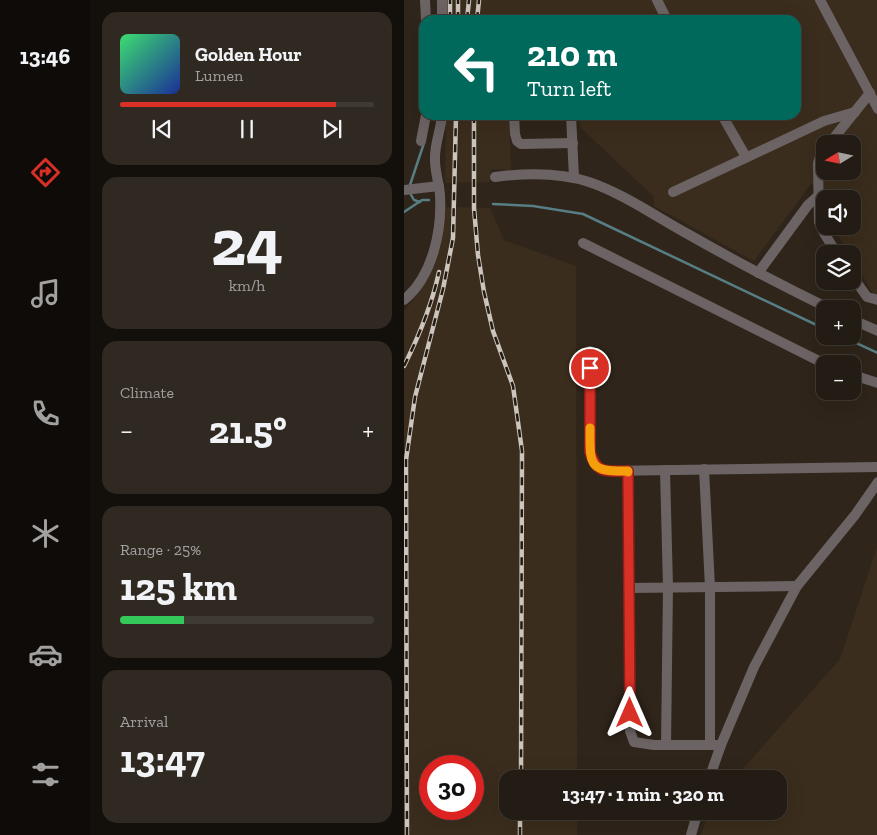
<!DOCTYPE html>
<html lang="en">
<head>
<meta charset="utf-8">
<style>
  :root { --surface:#231c14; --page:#2f2922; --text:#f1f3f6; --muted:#a3a1a0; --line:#403a34; --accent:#d93025 }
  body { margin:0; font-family:"Zilla Slab",serif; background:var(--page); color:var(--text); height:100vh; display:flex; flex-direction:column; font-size:19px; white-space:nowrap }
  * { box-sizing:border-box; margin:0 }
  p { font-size:16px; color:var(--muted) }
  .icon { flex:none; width:28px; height:28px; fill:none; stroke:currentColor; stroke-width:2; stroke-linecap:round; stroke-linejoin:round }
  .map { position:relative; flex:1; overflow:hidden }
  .sheet { display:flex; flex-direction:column; gap:12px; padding:12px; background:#130f0b; width:314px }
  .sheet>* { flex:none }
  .top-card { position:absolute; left:15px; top:15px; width:382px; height:105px; border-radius:15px; box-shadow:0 5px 20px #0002,0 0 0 1px var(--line); background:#00695c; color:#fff; overflow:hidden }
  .needle { width:32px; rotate:260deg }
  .fabs { position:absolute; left:412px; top:135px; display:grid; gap:10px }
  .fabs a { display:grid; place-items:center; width:45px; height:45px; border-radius:10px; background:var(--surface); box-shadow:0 5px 20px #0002,0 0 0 1px var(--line); font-size:25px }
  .speed { position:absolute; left:15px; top:755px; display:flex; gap:10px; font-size:25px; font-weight:700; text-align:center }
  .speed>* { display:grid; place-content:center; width:65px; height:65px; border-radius:50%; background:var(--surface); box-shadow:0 5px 20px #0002,0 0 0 1px var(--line); line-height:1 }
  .speed .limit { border:8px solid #d22; background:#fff; color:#111 }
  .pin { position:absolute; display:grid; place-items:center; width:42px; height:42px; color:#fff; margin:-21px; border:2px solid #fff; border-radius:50%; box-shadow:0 1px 5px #0007 }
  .me { position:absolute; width:55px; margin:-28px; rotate:0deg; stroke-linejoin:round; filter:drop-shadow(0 0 4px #0008) }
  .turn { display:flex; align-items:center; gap:18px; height:105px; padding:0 25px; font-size:22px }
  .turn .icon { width:65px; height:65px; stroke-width:2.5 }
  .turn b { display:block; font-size:35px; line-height:42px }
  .big { font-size:38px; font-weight:800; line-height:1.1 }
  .sheet .tile { flex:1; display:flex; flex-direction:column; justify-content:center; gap:8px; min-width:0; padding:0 18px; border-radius:15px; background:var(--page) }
  .sheet .dial { align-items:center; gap:0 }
  .dial b { font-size:65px; line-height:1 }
  .song { display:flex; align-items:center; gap:15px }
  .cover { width:60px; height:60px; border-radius:8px; background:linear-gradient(135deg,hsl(140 70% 55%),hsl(230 70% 35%)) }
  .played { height:5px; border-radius:2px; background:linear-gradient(90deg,var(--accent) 85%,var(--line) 85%) }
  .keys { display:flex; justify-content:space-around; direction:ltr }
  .heat { display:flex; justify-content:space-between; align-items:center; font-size:28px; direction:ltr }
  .charge { height:8px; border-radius:4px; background:linear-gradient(90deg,#34c759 25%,var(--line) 0) }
  .trip { position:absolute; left:95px; top:770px; width:288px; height:50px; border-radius:15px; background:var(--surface); box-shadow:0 5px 20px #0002,0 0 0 1px var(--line); font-weight:800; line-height:50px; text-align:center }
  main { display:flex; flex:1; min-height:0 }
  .menu { display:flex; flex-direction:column; width:90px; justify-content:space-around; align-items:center; background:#0e0b08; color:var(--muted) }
  .menu .icon { width:35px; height:35px }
  .menu .on { color:var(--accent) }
  .menu b { font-size:22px; color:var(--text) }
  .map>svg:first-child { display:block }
  .built { fill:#3b2d1d; fill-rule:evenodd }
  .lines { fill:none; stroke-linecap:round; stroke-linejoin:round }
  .stream { stroke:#577e84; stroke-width:2.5 }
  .minor { stroke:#6c6464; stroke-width:10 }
  .rail-casing { stroke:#ccc5bd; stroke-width:4.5 }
  .rail { stroke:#251c11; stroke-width:2.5; stroke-dasharray:8; stroke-linecap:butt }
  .route-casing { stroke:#8d1f18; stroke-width:12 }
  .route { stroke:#d93025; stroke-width:9 }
  .slow { stroke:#f59e0b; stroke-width:9 }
</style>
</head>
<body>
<main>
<nav class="menu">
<b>13:46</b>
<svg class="icon on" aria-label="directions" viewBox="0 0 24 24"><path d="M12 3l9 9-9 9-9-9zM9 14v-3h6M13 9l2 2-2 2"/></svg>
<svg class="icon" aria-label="music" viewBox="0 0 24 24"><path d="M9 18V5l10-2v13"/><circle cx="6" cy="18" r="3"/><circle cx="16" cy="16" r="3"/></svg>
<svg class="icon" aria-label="phone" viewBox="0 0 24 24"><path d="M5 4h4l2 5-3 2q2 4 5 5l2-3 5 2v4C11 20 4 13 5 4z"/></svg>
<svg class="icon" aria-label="climate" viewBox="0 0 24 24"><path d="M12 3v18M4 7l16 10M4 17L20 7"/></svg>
<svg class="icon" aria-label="car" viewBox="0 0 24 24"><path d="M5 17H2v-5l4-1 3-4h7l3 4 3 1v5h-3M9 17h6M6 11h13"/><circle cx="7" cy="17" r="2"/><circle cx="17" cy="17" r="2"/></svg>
<svg class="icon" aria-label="filters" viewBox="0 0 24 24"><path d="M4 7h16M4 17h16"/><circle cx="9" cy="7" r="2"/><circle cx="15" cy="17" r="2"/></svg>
</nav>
<section class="sheet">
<div class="tile">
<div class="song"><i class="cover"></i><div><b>Golden Hour</b><p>Lumen</p></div></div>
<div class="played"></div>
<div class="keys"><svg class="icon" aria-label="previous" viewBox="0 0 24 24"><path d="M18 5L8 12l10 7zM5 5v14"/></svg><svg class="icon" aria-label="pause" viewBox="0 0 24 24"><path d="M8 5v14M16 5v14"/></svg><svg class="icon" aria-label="next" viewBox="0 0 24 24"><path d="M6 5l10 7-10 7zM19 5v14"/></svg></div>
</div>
<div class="tile dial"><b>24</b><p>km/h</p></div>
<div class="tile"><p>Climate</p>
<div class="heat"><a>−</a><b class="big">21.5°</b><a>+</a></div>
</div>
<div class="tile"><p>Range · 25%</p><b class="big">125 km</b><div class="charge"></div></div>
<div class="tile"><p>Arrival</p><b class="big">13:47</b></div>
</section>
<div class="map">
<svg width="474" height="835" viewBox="0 0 474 835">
  <rect width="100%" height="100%" fill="#2f251a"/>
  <g class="built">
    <path d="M43 0H473V296H470L449 259V254H445L429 226H449V199H422L420 187 407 184 350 261 250 206 249 196 176 127 174 115H392V20H43ZM421 144H449V171H421Z"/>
    <path d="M42 115H105L107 170 87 169 86 182 41 183Z"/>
    <path d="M40 207 86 208 100 240 172 266 173 779H104V811H173V835H0V311L13 295 24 272ZM26 766H69V809H26Z"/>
    <path d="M473 547V835H297L305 811H374V779H330L436 659Z"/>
  </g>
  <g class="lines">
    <g class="stream">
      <path d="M6 185 20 143"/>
      <path d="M6 193 10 200 16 202"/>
      <path d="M89 204 129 206 179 214 421 329"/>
      <path d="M0 212 18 200H25"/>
      <path d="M437 336 474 353"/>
    </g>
    <g class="minor">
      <path d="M21 0 22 20"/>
      <path d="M253 0 263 20"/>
      <path d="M416 0 474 109"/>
      <path d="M38 20V0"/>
      <path d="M110 115 111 134 113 141 117 144 169 143"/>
      <path d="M167 115 170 178"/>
      <path d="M318 115 342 157"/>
      <path d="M17 141 22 115"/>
      <path d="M425 144 466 93"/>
      <path d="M421 149 416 157 414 163 415 222 420 233 433 254"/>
      <path d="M91 177C121 173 155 172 185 182 218 193 251 216 282 233 329 260 377 285 426 309"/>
      <path d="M0 190 35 186"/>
      <path d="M269 192 420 121 451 112"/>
      <path d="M179 243 421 364"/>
      <path d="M354 273 404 205 414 196"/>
      <path d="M449 277 463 297 474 300"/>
      <path d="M0 300C29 276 38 230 36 195 35 183 31 172 31 160 30 145 37 130 38 115"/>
      <path d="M449 320 474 331"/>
      <path d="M186 351V452C189 462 191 468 201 471L474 467"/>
      <path d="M449 375 474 383"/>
      <path d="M300 469 306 587V745"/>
      <path d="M261 470 264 587 262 745"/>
      <path d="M224 471 226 731 230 742 250 745H317"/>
      <path d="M225 588 393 586"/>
      <path d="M305 779 317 745 350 667 393 586 451 515 474 482"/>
      <path d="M287 835 294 811"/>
    </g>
    <defs>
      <g id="rail">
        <path d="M46 20V0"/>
        <path d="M54 20V0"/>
        <path d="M63 20 65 0"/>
        <path d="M73 20 75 0"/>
        <path d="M70 115V208L74 255 80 292 89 331 109 386 118 451 117 779"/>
        <path d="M0 366C15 336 28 304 35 272"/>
        <path d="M3 835 2 460 11 397 39 289 49 238 52 115"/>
        <path d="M116 835V811"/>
      </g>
    </defs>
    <use href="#rail" class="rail-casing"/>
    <use href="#rail" class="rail"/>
  </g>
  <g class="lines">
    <defs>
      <path id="route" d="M186 368V452C193 475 203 471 224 471L226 713"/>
    </defs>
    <use href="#route" class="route-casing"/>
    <use href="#route" class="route"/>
    <path class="slow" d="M186 428C186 465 184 472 224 471V472"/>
  </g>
</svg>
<div class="fabs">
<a><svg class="needle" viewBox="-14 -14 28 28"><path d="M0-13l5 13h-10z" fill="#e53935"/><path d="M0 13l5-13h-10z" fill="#a3a1a0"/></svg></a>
<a><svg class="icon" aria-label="sound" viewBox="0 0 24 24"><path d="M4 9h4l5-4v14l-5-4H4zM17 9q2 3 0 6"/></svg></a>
<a><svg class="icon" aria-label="layers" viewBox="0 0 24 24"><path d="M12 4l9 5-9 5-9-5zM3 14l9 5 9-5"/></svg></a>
<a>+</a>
<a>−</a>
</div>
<div class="speed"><div class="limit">30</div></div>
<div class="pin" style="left:186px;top:368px;background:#d93025"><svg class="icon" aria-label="arrive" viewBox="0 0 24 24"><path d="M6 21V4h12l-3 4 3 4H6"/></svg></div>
<svg class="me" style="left:226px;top:713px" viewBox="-20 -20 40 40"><path d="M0-17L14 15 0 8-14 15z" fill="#d93025" stroke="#fff" stroke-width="4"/></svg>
<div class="trip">13:47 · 1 min · 320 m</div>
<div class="top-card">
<div class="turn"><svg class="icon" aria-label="left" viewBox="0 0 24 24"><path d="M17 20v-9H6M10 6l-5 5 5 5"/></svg><div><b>210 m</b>Turn left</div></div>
</div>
</div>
</main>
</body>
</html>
